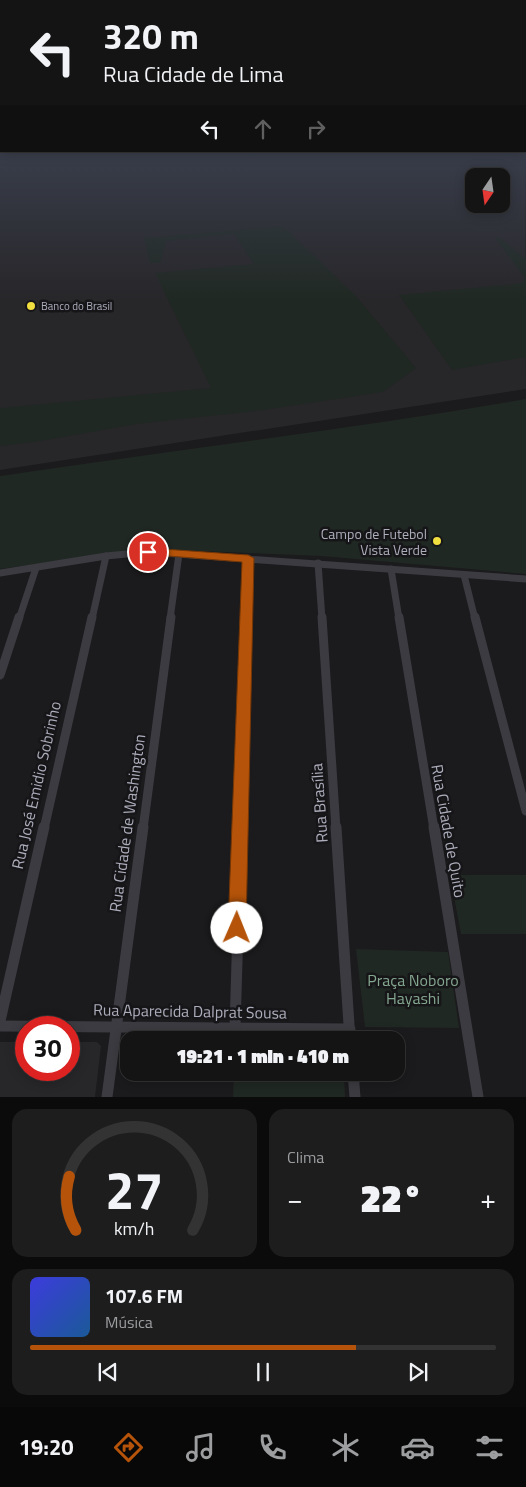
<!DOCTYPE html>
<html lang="pt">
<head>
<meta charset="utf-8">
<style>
  :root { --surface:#141415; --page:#1d1d1e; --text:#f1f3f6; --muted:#9d9ea0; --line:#333334; --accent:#b45309 }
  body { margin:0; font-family:"Titillium Web",sans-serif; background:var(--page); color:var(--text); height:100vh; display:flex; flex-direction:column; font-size:19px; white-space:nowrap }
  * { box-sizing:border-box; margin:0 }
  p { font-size:16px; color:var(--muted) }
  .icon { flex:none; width:28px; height:28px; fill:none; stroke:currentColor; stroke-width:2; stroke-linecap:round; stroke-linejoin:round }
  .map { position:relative; height:1097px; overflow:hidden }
  .panel { display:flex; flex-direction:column; gap:12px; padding:12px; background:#0b0b0c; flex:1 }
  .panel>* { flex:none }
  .guide { position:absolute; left:0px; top:0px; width:526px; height:152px; box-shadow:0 2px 12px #0003,0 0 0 1px var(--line); background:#141415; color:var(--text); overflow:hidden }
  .needle { width:32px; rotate:193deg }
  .buttons { position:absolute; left:465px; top:168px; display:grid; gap:10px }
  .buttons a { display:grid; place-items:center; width:45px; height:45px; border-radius:10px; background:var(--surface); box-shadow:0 2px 12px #0003,0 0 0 1px var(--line); font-size:25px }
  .speed { position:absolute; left:15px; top:1016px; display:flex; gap:10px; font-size:25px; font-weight:700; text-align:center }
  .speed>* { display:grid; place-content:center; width:65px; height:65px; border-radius:50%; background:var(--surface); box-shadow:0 2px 12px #0003,0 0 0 1px var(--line); line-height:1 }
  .speed .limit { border:8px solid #d22; background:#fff; color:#111 }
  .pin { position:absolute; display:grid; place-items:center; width:42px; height:42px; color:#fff; margin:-21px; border:2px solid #fff; border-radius:50%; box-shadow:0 1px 5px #0007 }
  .me { position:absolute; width:55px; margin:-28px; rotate:1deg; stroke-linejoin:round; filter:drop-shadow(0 0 4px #0008) }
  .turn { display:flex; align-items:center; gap:18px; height:105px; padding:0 20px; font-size:22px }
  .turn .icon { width:65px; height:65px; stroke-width:2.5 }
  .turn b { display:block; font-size:35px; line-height:42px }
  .lanes { display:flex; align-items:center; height:48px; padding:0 20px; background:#0003; justify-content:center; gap:25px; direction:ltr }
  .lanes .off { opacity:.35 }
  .big { font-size:38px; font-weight:800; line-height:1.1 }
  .panel .card { flex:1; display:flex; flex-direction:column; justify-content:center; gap:8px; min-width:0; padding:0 18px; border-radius:15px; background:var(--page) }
  .panel .dial { align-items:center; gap:0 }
  .dial svg { height:130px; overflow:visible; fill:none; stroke:var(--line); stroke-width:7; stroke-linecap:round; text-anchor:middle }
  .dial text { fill:var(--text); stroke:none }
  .song { display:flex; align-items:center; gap:15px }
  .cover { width:60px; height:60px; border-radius:8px; background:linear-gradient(135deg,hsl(240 70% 55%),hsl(210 70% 35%)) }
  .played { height:5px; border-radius:2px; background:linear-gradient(90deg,var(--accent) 70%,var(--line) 70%) }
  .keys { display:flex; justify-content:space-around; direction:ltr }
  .heat { display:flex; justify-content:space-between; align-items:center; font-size:28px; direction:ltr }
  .panel .tiles { flex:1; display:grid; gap:12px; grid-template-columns:1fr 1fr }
  .card:last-child { grid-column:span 2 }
  .trip { position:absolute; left:120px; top:1031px; width:285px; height:50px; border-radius:15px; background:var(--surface); box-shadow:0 2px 12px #0003,0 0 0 1px var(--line); font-weight:800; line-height:50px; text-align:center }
  .dock { display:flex; height:80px; justify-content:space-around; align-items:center; background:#080808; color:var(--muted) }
  .dock .icon { width:35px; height:35px }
  .dock .selected { color:var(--accent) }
  .dock b { font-size:22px; color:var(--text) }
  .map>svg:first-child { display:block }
  .built { fill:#272629; fill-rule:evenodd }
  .green { fill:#202823 }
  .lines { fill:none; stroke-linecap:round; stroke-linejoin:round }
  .street-far2 { stroke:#3c3b41; stroke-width:7 }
  .street-far1 { stroke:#3c3b41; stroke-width:9 }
  .street { stroke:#3c3b41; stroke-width:11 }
  .route { fill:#b45309; stroke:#753606 }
  .poi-dot { fill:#f0df3f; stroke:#161518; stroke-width:2 }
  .labels { text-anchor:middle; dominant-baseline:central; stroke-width:5; stroke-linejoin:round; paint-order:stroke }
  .far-poi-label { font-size:11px; fill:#adaebc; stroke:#161518; text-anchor:start }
  .poi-label { font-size:14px; fill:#adaebc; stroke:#161518; text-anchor:end }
  .near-street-label { font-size:16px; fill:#adaebc; stroke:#161518 }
  .near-park-label { font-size:16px; fill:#84a68f; stroke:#161518 }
</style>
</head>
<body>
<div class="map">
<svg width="526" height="1097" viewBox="0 0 526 1097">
  <rect width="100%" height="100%" fill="#1b1a1c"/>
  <g class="built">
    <path d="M525 148 526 389 0 470V151H525ZM474 176H501V204H474Z"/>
    <path d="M0 1042H26V1070H69V1042H97L101 1046 95 1097H0Z"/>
  </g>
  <g class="green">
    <path d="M283 226 355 295 416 368 383 392 264 410 137 424 35 442 0 446V408L211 388 155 273 254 264 234 234 166 241 160 263H150L144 238Z"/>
    <path d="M495 238H500L526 259V357L452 370 399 295 523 283 525 278Z"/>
    <path d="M526 399V574L321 556 149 549 0 569V476C175 450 351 429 526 399Z"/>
    <path d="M450 875H526V934H461Z"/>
    <path d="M356 949 448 952 459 1028 365 1027Z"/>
    <path d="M234 1034 341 1035 342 1040H234Z"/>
    <path d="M234 1073H344L345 1097H233Z"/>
  </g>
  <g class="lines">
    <g class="street-far2">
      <path d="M318 563 322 619"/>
      <path d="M391 569 399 619"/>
      <path d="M0 573 106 556 148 552 526 579"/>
      <path d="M464 575 475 619"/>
      <path d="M19 619 36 568"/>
      <path d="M92 619 106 556"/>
      <path d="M170 619 179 554"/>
      <path d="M246 619 248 558"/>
    </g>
    <g class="street-far1">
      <path d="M322 617 336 829"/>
      <path d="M399 617 434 829"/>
      <path d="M475 617 526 811"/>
      <path d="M0 675 19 617"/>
      <path d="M44 829 92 617"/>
      <path d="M143 829 171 617"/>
      <path d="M241 829 246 617"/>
    </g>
    <g class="street">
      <path d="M336 827 350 1040"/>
      <path d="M434 827 478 1097"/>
      <path d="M0 1021 44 827"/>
      <path d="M0 1026 350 1029"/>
      <path d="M235 1028 241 827"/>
      <path d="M353 1072 355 1097"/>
      <path d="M107 1097 143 827"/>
    </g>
  </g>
  <linearGradient id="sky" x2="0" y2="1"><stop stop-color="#0f0e0f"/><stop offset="0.49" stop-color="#393e4b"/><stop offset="1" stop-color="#393e4b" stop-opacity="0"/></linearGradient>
  <rect width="526" height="302" fill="url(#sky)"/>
  <path class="route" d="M148 548 248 555 254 558 246 928 244 935 237 937 231 935 228 928 242 562 144 554 142 552Z"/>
  <g class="poi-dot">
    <circle cx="31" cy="306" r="5"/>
    <circle cx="437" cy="541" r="5"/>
  </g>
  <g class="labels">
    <g class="far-poi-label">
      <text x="41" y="306">Banco do Brasil</text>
    </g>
    <g class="poi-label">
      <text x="427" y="533">Campo de Futebol<tspan x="427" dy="16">Vista Verde</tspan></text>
    </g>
    <g class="near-street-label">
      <text transform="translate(36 785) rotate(-77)">Rua José Emidio Sobrinho</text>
      <text transform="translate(319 803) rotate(-94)">Rua Brasília</text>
      <text transform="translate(127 823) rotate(-82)">Rua Cidade de Washington</text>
      <text transform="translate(449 831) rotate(80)">Rua Cidade de Quito</text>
      <text transform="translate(190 1011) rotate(1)">Rua Aparecida Dalprat Sousa</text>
    </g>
    <g class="near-park-label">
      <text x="413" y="980">Praça Noboro<tspan x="413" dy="18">Hayashi</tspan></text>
    </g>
  </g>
</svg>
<div class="buttons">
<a><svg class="needle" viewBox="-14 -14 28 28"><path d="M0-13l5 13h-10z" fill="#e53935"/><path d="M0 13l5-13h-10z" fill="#9d9ea0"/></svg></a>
</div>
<div class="speed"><div class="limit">30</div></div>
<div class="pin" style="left:148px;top:552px;background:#d93025"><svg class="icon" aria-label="arrive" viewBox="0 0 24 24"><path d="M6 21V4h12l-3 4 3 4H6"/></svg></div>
<svg class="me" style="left:237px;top:928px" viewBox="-20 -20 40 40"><circle r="19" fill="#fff"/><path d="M0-13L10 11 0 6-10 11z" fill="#b45309"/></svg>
<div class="trip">19:21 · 1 min · 410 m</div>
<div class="guide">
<div class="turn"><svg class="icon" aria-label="left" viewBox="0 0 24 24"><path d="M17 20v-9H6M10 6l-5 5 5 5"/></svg><div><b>320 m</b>Rua Cidade de Lima</div></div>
<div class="lanes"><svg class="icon" aria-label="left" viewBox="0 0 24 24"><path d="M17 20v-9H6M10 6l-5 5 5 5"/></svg><svg class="icon off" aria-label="ahead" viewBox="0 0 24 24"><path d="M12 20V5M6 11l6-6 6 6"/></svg><svg class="icon off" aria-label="right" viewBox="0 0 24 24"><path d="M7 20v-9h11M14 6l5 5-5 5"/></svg></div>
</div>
</div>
<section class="panel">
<div class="tiles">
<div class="card dial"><svg viewBox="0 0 100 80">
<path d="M14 69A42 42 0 1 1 86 69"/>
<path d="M14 69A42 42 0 0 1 10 36" stroke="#b45309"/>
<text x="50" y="56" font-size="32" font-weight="700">27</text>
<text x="50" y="72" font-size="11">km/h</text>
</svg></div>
<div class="card"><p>Clima</p>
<div class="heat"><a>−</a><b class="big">22°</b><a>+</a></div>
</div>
<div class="card">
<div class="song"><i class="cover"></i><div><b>107.6 FM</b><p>Música</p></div></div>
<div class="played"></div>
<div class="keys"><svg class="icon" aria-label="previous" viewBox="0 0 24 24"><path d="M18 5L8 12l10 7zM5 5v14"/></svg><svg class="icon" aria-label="pause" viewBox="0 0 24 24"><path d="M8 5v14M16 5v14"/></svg><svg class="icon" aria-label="next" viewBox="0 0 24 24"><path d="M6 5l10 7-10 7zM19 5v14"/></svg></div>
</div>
</div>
</section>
<nav class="dock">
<b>19:20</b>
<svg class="icon selected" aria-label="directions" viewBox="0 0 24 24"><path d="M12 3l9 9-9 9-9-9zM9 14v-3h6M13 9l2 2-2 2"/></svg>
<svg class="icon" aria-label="music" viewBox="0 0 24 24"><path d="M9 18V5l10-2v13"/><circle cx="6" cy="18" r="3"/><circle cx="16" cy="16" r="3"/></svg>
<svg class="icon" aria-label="phone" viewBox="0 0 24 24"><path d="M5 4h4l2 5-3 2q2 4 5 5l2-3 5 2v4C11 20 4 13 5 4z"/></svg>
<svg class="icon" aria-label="climate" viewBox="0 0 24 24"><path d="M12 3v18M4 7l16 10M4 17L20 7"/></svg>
<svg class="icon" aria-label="car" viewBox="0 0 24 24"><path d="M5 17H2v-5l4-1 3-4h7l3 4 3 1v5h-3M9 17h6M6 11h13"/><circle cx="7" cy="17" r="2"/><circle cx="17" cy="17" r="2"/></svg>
<svg class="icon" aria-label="filters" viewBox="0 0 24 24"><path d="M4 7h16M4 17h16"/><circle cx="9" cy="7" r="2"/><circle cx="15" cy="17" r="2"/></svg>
</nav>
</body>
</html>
